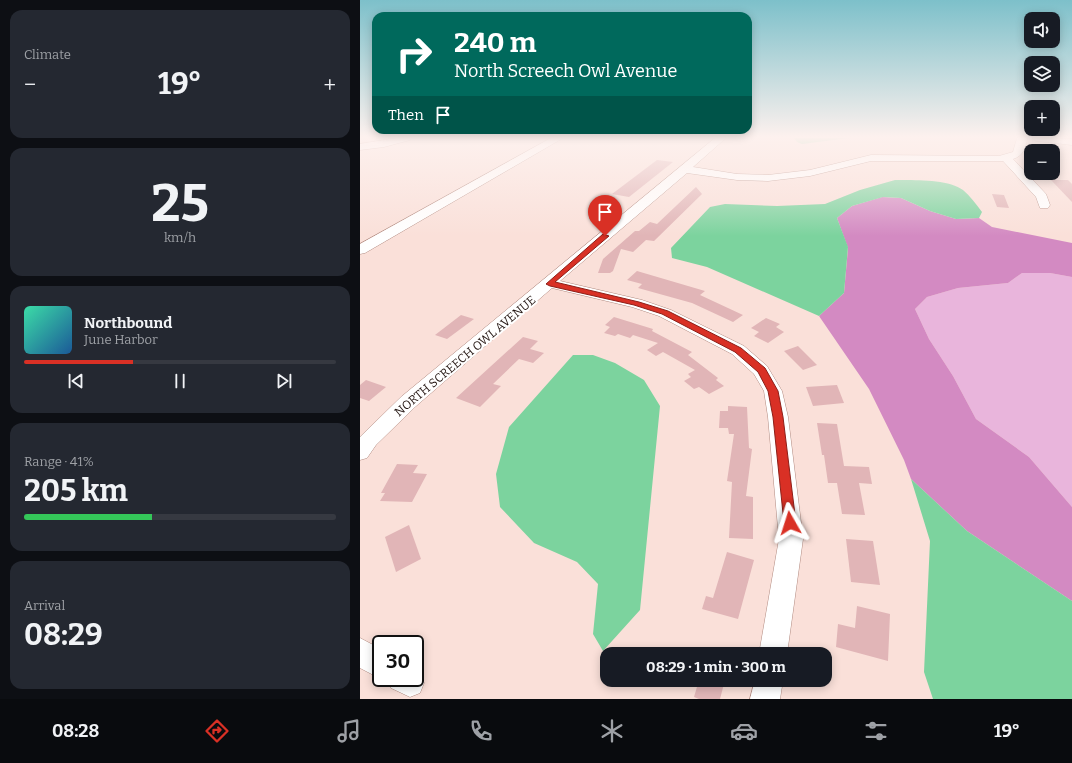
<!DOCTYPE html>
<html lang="en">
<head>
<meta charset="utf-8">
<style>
  :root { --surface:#171b24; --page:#242831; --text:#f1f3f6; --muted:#9ea1a6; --line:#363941; --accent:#d93025 }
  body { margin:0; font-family:Bitter,serif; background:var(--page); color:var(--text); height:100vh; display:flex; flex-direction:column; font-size:15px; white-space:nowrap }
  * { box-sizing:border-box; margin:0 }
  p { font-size:13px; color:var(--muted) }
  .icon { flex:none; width:22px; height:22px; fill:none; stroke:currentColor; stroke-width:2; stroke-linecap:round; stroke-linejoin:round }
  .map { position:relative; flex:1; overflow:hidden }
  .panel { display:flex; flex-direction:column; gap:10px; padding:10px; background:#0d0f14; width:360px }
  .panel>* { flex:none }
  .top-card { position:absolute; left:12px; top:12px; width:380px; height:122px; border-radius:12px; box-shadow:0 2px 10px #0003; background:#00695c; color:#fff; overflow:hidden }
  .fabs { position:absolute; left:664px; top:12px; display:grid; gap:8px }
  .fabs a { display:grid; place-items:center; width:36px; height:36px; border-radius:8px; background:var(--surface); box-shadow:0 2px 10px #0003; font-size:20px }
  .speed { position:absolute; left:12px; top:635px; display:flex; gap:8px; font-size:20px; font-weight:700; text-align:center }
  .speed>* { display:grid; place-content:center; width:52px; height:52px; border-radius:50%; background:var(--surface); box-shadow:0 2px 10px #0003; line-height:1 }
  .speed .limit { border:2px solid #111; border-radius:6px; background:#fff; color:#111 }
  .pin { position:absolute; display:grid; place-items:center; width:34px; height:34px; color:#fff; margin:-41px -17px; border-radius:50% 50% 50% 0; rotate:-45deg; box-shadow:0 0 4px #0007 }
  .pin .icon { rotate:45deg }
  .me { position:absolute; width:44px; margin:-22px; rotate:354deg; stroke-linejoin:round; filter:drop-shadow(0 0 3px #0008) }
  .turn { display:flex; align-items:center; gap:14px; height:84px; padding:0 16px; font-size:18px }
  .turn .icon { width:52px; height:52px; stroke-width:2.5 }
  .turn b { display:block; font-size:28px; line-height:34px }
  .then { display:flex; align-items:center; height:38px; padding:0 16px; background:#0003; gap:8px; font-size:15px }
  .big { font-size:30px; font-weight:700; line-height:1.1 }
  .panel .widget { flex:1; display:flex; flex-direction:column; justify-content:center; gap:6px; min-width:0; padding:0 14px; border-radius:12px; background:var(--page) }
  .panel .dial { align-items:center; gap:0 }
  .dial b { font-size:52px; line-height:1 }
  .song { display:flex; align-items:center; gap:12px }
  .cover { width:48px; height:48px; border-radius:6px; background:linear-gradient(135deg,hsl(160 70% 55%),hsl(210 70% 35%)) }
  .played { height:4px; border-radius:2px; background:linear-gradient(90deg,var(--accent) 35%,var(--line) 35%) }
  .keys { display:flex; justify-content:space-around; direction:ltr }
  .heat { display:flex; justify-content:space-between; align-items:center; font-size:22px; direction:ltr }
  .charge { height:6px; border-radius:3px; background:linear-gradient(90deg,#34c759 41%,var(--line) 0) }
  .trip { position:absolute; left:240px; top:647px; width:232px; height:40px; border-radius:12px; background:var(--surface); box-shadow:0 2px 10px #0003; font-weight:700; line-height:40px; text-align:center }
  .tabs { display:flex; height:64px; justify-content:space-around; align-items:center; background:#090b0e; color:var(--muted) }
  .tabs .icon { width:28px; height:28px }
  .tabs .on { color:var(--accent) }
  .tabs b { font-size:18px; color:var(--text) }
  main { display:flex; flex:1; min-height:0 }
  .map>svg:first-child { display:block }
  .green { fill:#e9b5dc }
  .forest { fill:#d38ac2 }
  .water { fill:#7cd39e }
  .building { fill:#e1b5b7 }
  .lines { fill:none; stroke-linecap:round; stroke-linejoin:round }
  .minor-casing { stroke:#b18a80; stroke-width:1 }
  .minor { fill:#fff; fill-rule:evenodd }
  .route { fill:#d93025; stroke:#8d1f18 }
  .labels { text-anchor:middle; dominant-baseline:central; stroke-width:4; stroke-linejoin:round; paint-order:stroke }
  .street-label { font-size:12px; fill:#231511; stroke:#fff }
</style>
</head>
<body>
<main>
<section class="panel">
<div class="widget"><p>Climate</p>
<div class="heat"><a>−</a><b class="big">19°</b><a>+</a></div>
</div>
<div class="widget dial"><b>25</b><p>km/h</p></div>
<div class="widget">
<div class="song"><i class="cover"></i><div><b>Northbound</b><p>June Harbor</p></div></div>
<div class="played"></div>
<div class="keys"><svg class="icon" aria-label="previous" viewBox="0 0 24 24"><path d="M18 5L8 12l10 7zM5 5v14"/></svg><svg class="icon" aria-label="pause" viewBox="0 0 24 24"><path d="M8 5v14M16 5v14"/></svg><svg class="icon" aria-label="next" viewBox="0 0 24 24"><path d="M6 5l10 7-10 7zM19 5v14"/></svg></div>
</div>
<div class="widget"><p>Range · 41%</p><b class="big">205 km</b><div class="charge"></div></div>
<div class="widget"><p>Arrival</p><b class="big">08:29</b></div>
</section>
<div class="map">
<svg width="712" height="699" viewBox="0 0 712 699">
  <rect width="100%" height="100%" fill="#fae0d9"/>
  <path class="green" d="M662 273H690L712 277V507L669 457 616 419 593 376 569 339 555 309 567 297 598 288 648 283Z"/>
  <path class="forest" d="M522 197 541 198 570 211 596 219 619 218 632 227 712 243V277L690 273H662L648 283 598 288 567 297 555 309 569 339 593 376 616 419 669 457 712 507V601L607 531 551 479 544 460 509 389 459 316 484 293 488 248 477 218 492 206Z"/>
  <g class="water">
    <path d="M434 138H489L442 144 437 142Z"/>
    <path d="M535 180C552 180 589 179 603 190 610 196 616 204 622 212L619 218 596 219 570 211 541 198 523 197 492 206 477 218 488 247 484 293 459 316 347 267 312 258 311 248 350 207 365 204 417 206 465 204 500 190Z"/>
    <path d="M213 355H233L255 363 284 380 300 406 280 610 243 651 233 634 238 584 217 562 174 543 140 507 136 474 149 427Z"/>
    <path d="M551 479 607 531 712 601V699H573L564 672 570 541Z"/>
  </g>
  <g class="building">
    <path d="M297 160 313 162 269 197 252 194Z"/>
    <path d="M691 180H708L712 184V202Z"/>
    <path d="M336 187 342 194 294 241 286 240 273 252 261 249 253 271 250 273H238L243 259 275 231H279L290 222 297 224Z"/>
    <path d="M632 194 644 195 649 208 637 207Z"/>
    <path d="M277 271 345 291 340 295 383 315 373 322 332 303 278 288 282 284 267 280Z"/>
    <path d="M101 315 114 319 87 339 75 335Z"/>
    <path d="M254 317 293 329 292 331 332 352 328 355 358 378 356 380 364 386 349 394 339 387 334 389 324 381 331 377 328 374 335 370 303 352 296 356 287 350 298 343 273 335 270 338 258 334 255 336 244 333 250 327 245 325Z"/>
    <path d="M406 318 420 324 416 327 424 332 408 343 394 336 399 332 391 328Z"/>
    <path d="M163 337 178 341 170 349 184 353 173 363 159 359 133 384 141 386 120 407 96 398Z"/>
    <path d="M438 346 457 365 443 370 424 351Z"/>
    <path d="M6 380 26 387 9 401 0 398V385Z"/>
    <path d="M477 385 484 403 453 406 446 387Z"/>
    <path d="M368 406 387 407 389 448 392 449 386 496 393 497V539L369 538 372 482 367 481 374 434H369L368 428H359L360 411H368Z"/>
    <path d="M457 423 477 424 484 466 509 467 512 484 499 483 505 515 482 514 477 483H468L464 455H462Z"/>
    <path d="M37 464 58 465 53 473 67 474 52 502 20 501 25 493H21Z"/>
    <path d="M49 525 61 559 36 572 25 537Z"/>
    <path d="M486 539 513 541 520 585 491 582Z"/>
    <path d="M367 552 394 560 378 619 342 609 346 596 353 598Z"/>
    <path d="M497 606 530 614 528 661 476 647 478 624 495 628Z"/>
    <path d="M339 680H365L360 699H339L334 697Z"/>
  </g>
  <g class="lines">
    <defs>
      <g id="minor">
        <path d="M37 138H52L50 140 24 147 0 150V144Z"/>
        <path d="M191 138H203L5 253 0 254V244Z"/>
        <path d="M355 138H366L333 167 377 174 408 175 450 170 511 155 639 156 653 152 657 138H667C666 148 663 156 653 159L686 194 690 205 688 208H680L676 197 643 161H511L450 176 408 181 377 180 327 173 200 281 282 300 311 310 384 346 407 366 422 391 428 417 443 539 427 654H399L419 539 408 417 404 391 394 374 372 354 299 316 272 307 192 288 55 407 16 445 7 458 0 460V437L41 397Z"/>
        <path d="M672 138 712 139V145L677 141Z"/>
        <path d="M0 638 21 649V678H23L21 679 0 668Z"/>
        <path d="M55 670 60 673 64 683 60 693 50 697 31 688 27 678H55Z"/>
        <path d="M395 680H423L420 699H390Z"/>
      </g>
    </defs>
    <use href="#minor" class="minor-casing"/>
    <use href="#minor" class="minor"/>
  </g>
  <linearGradient id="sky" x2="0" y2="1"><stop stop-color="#7dc0ca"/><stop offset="0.58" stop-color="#fdf1ee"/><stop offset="1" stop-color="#fdf1ee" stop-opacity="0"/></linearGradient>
  <rect width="712" height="236" fill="url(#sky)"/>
  <path class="route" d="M243 234 249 236 195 282 279 302 308 311 381 348 405 368 418 391 423 417 436 523 434 527 430 529 425 527 424 523 413 417 408 391 398 372 375 352 302 314 274 305 190 286 186 284Z"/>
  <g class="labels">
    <g class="street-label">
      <text transform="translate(105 356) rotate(-40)">NORTH SCREECH OWL AVENUE</text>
    </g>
  </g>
</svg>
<div class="fabs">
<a><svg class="icon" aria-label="sound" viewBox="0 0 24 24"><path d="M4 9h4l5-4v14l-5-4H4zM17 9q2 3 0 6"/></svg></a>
<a><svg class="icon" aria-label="layers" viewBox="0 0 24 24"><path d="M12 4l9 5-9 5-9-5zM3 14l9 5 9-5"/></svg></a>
<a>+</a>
<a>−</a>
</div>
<div class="speed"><div class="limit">30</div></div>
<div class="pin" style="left:245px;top:236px;background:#d93025"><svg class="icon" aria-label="arrive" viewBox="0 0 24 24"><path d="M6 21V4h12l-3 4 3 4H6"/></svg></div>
<svg class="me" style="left:430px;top:523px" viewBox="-20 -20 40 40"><path d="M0-17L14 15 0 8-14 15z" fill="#d93025" stroke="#fff" stroke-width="4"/></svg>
<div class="trip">08:29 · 1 min · 300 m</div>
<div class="top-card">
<div class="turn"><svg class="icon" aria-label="right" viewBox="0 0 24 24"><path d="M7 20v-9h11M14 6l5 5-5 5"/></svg><div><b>240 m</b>North Screech Owl Avenue</div></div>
<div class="then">Then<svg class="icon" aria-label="arrive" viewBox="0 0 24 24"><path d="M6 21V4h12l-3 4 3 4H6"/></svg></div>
</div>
</div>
</main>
<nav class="tabs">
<b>08:28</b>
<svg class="icon on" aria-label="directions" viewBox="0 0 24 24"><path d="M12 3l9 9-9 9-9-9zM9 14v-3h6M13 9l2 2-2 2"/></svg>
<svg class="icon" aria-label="music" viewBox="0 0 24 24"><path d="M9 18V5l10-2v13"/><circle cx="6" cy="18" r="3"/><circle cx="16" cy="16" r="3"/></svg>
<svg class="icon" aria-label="phone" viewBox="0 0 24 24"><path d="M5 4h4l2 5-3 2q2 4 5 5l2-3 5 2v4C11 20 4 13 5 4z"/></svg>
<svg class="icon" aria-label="climate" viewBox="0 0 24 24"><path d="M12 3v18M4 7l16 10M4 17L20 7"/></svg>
<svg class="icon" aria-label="car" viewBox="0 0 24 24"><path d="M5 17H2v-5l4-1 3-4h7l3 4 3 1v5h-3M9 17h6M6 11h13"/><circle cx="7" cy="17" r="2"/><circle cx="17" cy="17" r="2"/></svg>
<svg class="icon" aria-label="filters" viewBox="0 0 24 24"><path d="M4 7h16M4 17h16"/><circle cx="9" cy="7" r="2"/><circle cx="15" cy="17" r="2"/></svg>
<b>19°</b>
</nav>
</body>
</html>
